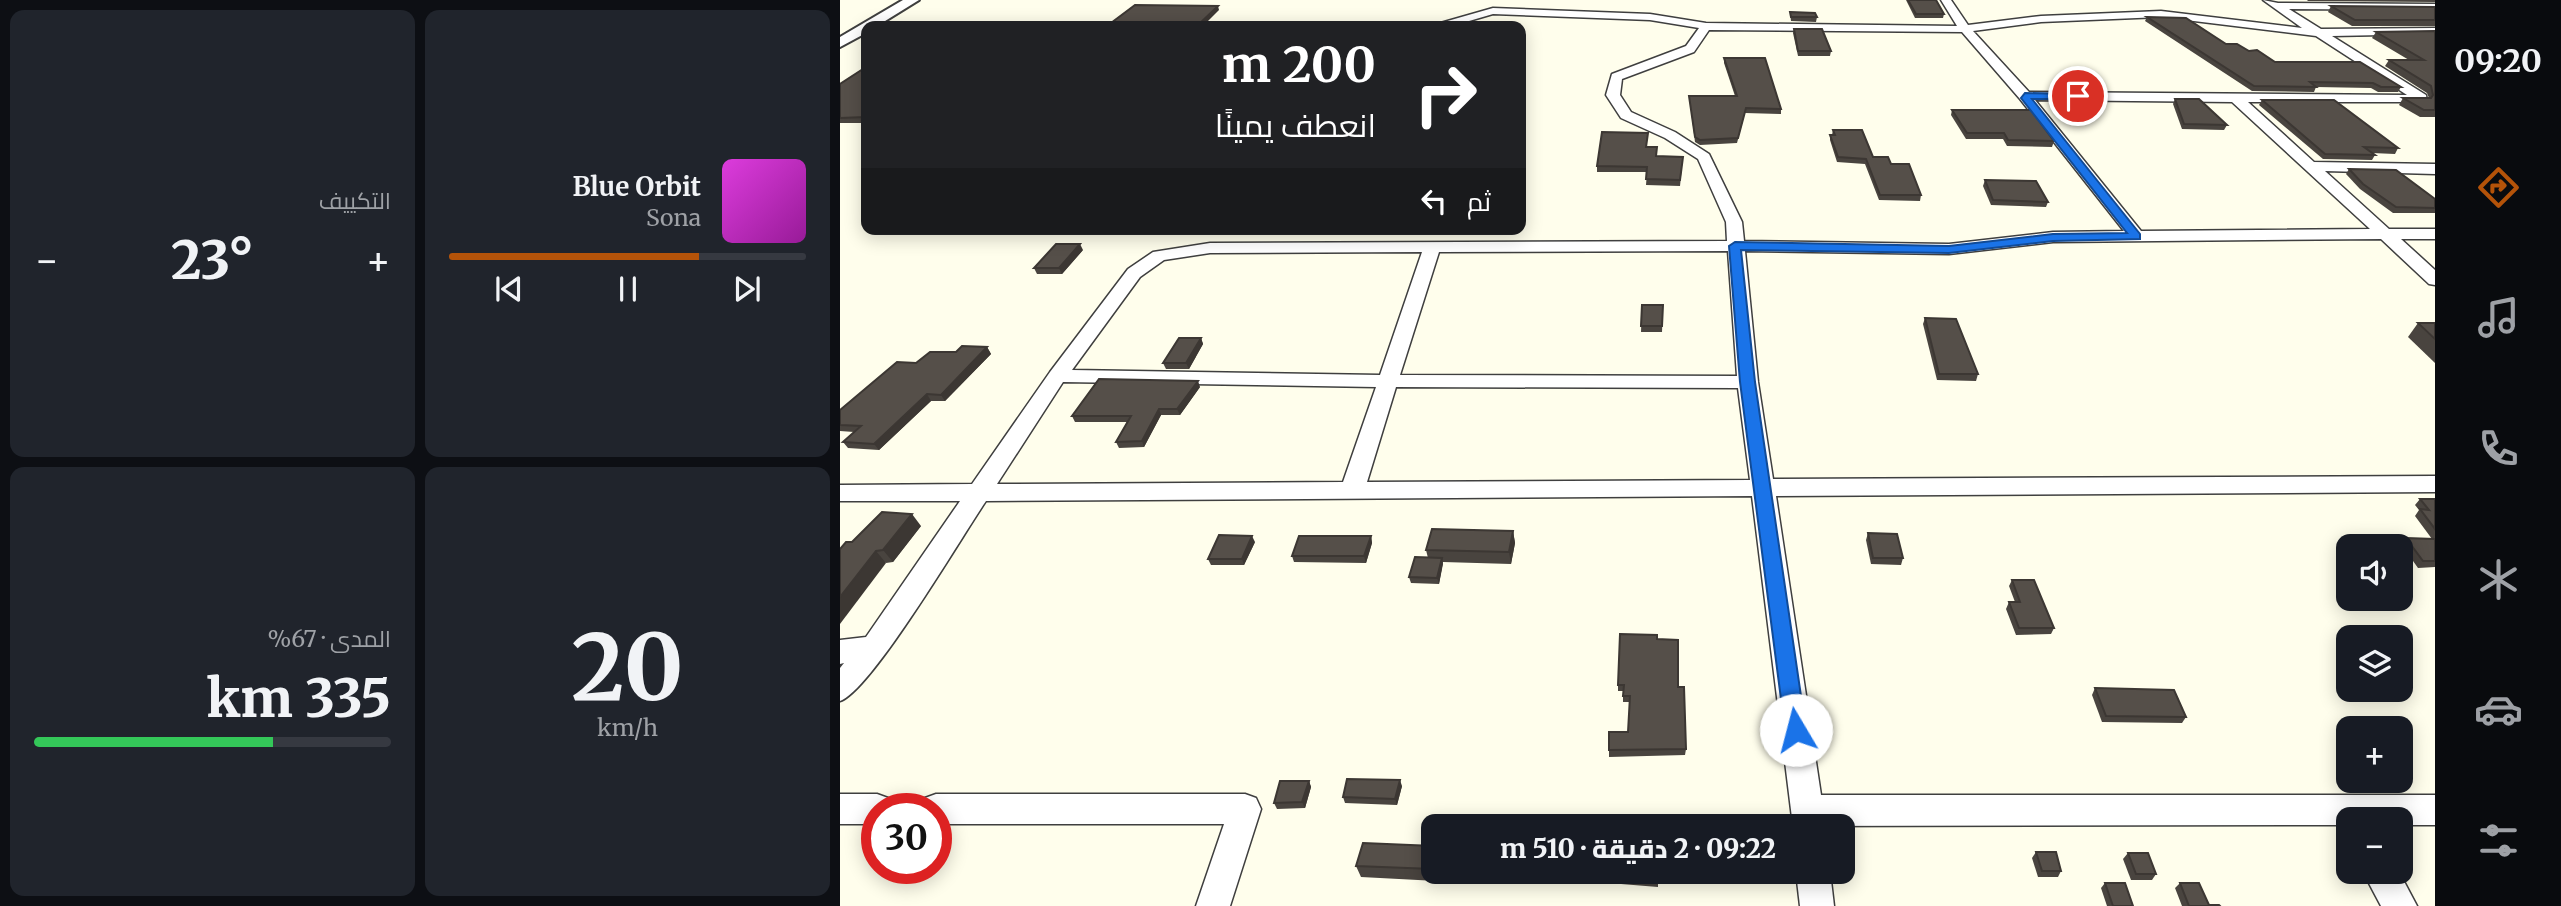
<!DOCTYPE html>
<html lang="ar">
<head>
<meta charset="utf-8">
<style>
  :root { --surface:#171b24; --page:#20242c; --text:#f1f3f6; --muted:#9ea1a6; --line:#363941; --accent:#b45309 }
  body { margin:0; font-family:Merriweather,Cairo,serif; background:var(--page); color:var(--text); direction:rtl; height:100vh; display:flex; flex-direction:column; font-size:26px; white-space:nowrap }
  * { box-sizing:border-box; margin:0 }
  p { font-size:23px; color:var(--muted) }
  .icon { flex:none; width:38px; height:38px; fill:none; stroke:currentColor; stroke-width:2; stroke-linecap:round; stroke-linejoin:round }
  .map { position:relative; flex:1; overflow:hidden; direction:ltr }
  .details { display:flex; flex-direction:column; gap:10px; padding:10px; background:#0d0f14; width:840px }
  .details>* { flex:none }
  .guide { position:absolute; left:21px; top:21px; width:665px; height:214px; border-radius:14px; box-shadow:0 4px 18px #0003; direction:rtl; background:#202124; color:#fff; overflow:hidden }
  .controls { position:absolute; left:1496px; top:534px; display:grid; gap:14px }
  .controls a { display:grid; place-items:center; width:77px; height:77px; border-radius:14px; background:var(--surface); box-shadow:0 4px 18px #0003; font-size:35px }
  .speed { position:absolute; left:21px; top:793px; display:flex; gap:14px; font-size:35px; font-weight:700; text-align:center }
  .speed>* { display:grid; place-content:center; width:91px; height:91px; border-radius:50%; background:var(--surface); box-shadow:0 4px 18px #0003; line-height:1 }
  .speed .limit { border:10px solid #d22; background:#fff; color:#111 }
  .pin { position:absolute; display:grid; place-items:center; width:60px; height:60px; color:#fff; margin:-30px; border:4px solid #fff; border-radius:50%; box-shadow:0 2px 7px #0007 }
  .me { position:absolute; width:77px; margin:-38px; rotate:352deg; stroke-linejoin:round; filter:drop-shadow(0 0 5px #0008) }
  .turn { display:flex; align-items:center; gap:24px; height:147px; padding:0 35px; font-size:32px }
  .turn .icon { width:91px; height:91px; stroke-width:2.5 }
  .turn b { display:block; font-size:49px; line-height:60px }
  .then { display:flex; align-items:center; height:66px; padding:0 35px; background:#0003; gap:14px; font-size:26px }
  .big { font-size:52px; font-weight:800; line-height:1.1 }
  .details .tile { flex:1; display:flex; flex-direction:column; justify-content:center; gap:10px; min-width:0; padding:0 24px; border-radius:14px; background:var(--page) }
  .details .dial { align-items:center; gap:0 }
  .dial b { font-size:91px; line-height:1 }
  .song { display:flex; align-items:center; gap:21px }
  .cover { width:84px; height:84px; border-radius:10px; background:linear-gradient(135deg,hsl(300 70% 55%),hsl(300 70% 35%)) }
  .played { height:7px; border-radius:4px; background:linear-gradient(90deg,var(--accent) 70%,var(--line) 70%) }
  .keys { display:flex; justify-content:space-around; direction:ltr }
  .heat { display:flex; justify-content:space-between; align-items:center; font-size:38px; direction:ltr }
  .charge { height:10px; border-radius:5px; background:linear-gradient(90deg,#34c759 67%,var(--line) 0) }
  .details .tiles { flex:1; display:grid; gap:10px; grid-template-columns:repeat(2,1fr) }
  .trip { position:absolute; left:581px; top:814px; width:434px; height:70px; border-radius:14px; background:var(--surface); box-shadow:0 4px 18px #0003; font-weight:800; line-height:70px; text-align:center; direction:rtl }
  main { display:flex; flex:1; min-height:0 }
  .tabs { display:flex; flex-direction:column; width:126px; justify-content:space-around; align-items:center; background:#090b0e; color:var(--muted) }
  .tabs .icon { width:49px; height:49px }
  .tabs .selected { color:var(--accent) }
  .tabs b { font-size:32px; color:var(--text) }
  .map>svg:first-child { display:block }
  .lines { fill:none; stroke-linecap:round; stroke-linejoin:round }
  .minor-casing { stroke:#3f3f3f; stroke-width:3 }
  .tertiary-casing { stroke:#3f3f3f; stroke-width:4 }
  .minor { fill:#fff; fill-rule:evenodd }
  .tertiary { fill:#fff; fill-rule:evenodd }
  .wall { fill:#49443f }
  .shaded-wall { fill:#3c3733 }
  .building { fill:#554f49; stroke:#3c3733; stroke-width:2 }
  .route { fill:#1a73e8; stroke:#114b97; stroke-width:2 }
</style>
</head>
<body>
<main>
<nav class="tabs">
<b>09:20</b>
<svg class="icon selected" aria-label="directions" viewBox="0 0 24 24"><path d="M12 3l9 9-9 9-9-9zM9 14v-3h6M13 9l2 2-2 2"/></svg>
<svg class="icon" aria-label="music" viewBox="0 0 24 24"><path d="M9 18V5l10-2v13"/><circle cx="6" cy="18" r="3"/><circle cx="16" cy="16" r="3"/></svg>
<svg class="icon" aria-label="phone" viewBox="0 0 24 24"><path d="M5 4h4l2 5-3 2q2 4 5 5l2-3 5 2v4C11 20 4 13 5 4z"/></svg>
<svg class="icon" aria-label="climate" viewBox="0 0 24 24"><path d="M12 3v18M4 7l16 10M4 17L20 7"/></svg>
<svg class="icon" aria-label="car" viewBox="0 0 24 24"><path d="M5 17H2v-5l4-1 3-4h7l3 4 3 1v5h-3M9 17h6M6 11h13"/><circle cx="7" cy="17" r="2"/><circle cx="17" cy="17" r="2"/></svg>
<svg class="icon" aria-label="filters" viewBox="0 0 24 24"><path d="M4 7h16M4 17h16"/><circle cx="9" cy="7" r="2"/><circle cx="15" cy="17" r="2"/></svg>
</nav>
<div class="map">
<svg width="1595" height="906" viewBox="0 0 1595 906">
  <rect width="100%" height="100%" fill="#fffeec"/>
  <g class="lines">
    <defs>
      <g id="minor">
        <path d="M1101 0H1111L1128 25 1201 16 1321 11 1462 28 1423 0 1438 3 1595 4V10L1449 9 1481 29 1595 28V34L1492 36 1586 95 1587 102H1408L1474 162 1595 164V174L1485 171 1549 229H1595V239H1561L1595 270V285L1589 284 1541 239 1213 242 1109 254 905 251 918 382 933 479 1595 476V492L936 496 981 795H1595V825H1561V819H1508V825L953 826 912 496 146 501C122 536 31 691 0 701V668L4 663 0 664V640L26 637 120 501H0V485L132 484 210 372 288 269 313 252 370 243 887 241 886 222 858 159 825 138 781 118 766 95 772 74 846 46 859 28 810 20 653 14 612 26H596L597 24 653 8 810 14 866 23 1117 26ZM1321 17 1476 36 1567 95 1189 92 1133 31 1201 22ZM869 30 1122 32 1180 99 1284 231 1213 232 1109 244 904 241 902 222 869 154 835 132 791 112 780 95 782 79 854 52ZM1195 100 1392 102 1530 229 1301 231ZM888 251 897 376 560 375 599 252ZM582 252 540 375 232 370 300 277 324 260 370 253ZM223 382 536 387 503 482 157 484ZM556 387 898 388 910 480 527 482Z"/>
        <path d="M0 794H37L48 798 53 808H37V824H0Z"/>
        <path d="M96 794H405L416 798 421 809 390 906H356L384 824H96V808H80L85 798Z"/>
        <path d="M956 872H990L994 906H960Z"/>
        <path d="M1523 872H1559L1577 906H1541Z"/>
      </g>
      <path id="tertiary" d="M63 0H79L37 26H26V33L0 47V37Z"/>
    </defs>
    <use href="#minor" class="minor-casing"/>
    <use href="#tertiary" class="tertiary-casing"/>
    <use href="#minor" class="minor"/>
    <use href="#tertiary" class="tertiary"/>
  </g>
  <g class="wall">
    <path d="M1066 0H1096L1104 14 1103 18H1075Z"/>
    <path d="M1467 0H1595V2L1468 1Z"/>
    <path d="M1491 6 1595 7V26H1512L1488 12Z"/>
    <path d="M950 12 977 17 976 22 951 21Z"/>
    <path d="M1307 17 1409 51 1435 62 1561 87 1558 92H1538L1531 88 1476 87 1474 92 1412 91 1305 21Z"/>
    <path d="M954 29 991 51 990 56H958L953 33Z"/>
    <path d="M1595 31V117H1580L1559 105 1563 98H1589L1587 93 1545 66 1549 60H1569L1532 38 1536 32Z"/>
    <path d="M884 58 941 109V114L905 113 897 143 860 145 855 142 849 96H895L884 63Z"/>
    <path d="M26 67V123H0V84Z"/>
    <path d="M1335 99 1387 125 1384 130 1342 129 1333 104Z"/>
    <path d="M1422 100 1558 148 1555 154 1532 153 1535 155 1532 160 1483 159 1419 105Z"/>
    <path d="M1112 110 1214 141 1212 147 1167 146 1163 139H1126L1111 115Z"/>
    <path d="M993 130 1033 157 1051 164 1081 195 1080 201 1039 200 1025 164 997 162 990 140V135H992Z"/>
    <path d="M807 147 817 156 843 157 840 186 806 185 807 172H757V166Z"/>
    <path d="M1509 169 1595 199V213H1553L1520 189 1506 174Z"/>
    <path d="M1145 180 1208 202 1206 207 1151 205 1143 186Z"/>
    <path d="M243 250 222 274H197L194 268Z"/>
    <path d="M802 305H823L822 332H801Z"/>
    <path d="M1085 318 1138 374 1136 381 1097 380 1083 324Z"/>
    <path d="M1578 323H1595V363L1568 337Z"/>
    <path d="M361 338 363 344 349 369H326L323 363Z"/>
    <path d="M147 347 151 354 105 401H91L39 450 8 448 3 442 14 432 0 431V410L76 363 116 352Z"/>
    <path d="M360 387 340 415H321L304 447 279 448 276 442 287 422H235L232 416Z"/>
    <path d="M1580 499H1595V567L1578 568 1561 544 1566 538 1592 539 1575 516 1579 510 1575 505Z"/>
    <path d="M81 526 53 562 46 563 12 542Z"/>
    <path d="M673 531 675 543 671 564 603 562 599 584 571 583 569 577 588 558 586 550Z"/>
    <path d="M1028 533 1063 558 1061 565 1031 564 1026 540Z"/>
    <path d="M531 536 532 543 526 563 454 562 452 556Z"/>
    <path d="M415 542 404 565H371L368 559Z"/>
    <path d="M1172 580 1214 628 1211 634 1176 635 1166 609 1169 602H1175L1169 586Z"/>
    <path d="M817 639 838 687 846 749 845 755 769 757V732H788L790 702H783V691H778V685Z"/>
    <path d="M1255 688 1346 717 1342 723 1262 722 1252 695Z"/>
    <path d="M469 781 471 787 465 808 437 809 434 803Z"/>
    <path d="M562 786 557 805 505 803 503 797Z"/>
    <path d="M593 846V872H599L597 881 521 877 516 866Z"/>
    <path d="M1196 852 1221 871 1218 877H1198L1192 858Z"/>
    <path d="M1288 853 1316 874 1312 880H1291L1283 859Z"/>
    <path d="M781 878 818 881V887L781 884Z"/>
    <path d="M1265 883 1293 906H1267L1261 888Z"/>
    <path d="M1340 883 1369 905 1380 906H1342L1335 888Z"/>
  </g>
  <g class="shaded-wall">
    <path d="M378 6 379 10 363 26H357Z"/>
    <path d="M240 244 243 250 222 274 219 268Z"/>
    <path d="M361 338 363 344 349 369 346 363Z"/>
    <path d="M147 347 151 354 105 401 101 395Z"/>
    <path d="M358 381 360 387 340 415 337 409Z"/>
    <path d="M87 394 91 401 39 450 34 444Z"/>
    <path d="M319 409 321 415 304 447 302 441Z"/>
    <path d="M72 514 81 526 53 562 43 550Z"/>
    <path d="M673 531 675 543 671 564 669 552Z"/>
    <path d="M412 536 415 542 404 565 402 559Z"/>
    <path d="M531 536 532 543 526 563 524 556Z"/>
    <path d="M36 551 46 563 0 624V597Z"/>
    <path d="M602 558 603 564 599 584 597 578Z"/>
    <path d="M560 780 562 786 557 805 555 799Z"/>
    <path d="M469 781 471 787 465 808 462 802Z"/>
    <path d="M594 872H599L597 881Z"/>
  </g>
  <g class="building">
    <path d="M1068 0H1096L1104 14H1076Z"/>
    <path d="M295 5 378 6 357 26H267Z"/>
    <path d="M1491 6 1595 7V20H1515Z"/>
    <path d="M950 12 975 13 977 17H951Z"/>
    <path d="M1307 17 1346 18 1386 44H1397L1409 51 1417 50 1435 62H1520L1561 87H1541L1533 83 1470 82 1476 87 1414 86Z"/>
    <path d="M954 29H982L991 51H958Z"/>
    <path d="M1595 31V110H1584L1563 98H1591L1593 95 1591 86 1549 60H1584L1536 32Z"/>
    <path d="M884 58H925L941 109 906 108 898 138 860 140 855 137 849 96H897Z"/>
    <path d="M26 67V117L0 118V84Z"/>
    <path d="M1335 99H1359L1387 125 1344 124Z"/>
    <path d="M1422 100H1494L1558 148 1524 147 1535 155 1485 154Z"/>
    <path d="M1112 110H1191L1214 141 1168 140 1164 133H1127Z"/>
    <path d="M993 130H1022L1033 157H1048L1051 164H1069L1081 195H1040L1026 159 998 157 990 135H995Z"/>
    <path d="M762 132 808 133 806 147H817L816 156 843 157 840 180 806 179 807 167 757 166Z"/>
    <path d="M1509 169 1556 170 1595 199V208L1556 207 1523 184Z"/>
    <path d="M1145 180 1196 181 1208 202 1153 200Z"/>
    <path d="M216 244H240L219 268H194Z"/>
    <path d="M802 305H823L822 326H801Z"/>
    <path d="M1085 318 1116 319 1138 374H1099Z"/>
    <path d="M1578 323H1595V339Z"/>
    <path d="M339 338H361L346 363H323Z"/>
    <path d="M122 346 147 347 101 395 87 394 34 444 3 442 21 426 0 425V410L57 362 76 363 90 352H116Z"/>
    <path d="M259 379 358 381 337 409H319L302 441 276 442 291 416H232Z"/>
    <path d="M1580 499H1595V529L1580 509 1589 510Z"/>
    <path d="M42 512 72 514 43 550 36 551 0 597V549L6 542H12Z"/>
    <path d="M592 529 673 531 669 552 586 550Z"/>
    <path d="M1028 533 1057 534 1063 558H1033Z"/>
    <path d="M379 535 412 536 402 559H368Z"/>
    <path d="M459 536H531L524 556H452Z"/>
    <path d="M1566 538 1595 539V561H1583Z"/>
    <path d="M575 557 602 558 597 578 569 577Z"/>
    <path d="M1172 580H1194L1214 628H1179L1169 602H1180Z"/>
    <path d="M780 634 817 635V639L838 640V687H844L846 749 769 750V732H788L790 696H783L784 685H778Z"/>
    <path d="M1255 688 1334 690 1346 717 1266 716Z"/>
    <path d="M507 779 560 780 555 799 503 797Z"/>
    <path d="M440 781H469L462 802 434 803Z"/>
    <path d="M523 843 593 846V869L516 866Z"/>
    <path d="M1196 852H1216L1221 871H1202Z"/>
    <path d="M1288 853H1308L1316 874H1296Z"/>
    <path d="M782 872H818V881L781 878Z"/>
    <path d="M1265 883H1285L1293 906H1273Z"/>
    <path d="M1340 883H1359L1369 905H1379L1380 906H1349Z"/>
  </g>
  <path class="route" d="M1185 93 1241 94 1238 99H1192L1300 234V239L1213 241 1109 253 901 250 915 382 966 730 963 736 956 739 948 736 945 730 900 382 889 246 895 242 1109 246 1213 234 1287 233 1181 98Z"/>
</svg>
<div class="controls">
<a><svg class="icon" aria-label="sound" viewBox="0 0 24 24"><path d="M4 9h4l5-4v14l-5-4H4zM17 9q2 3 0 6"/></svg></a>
<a><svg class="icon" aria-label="layers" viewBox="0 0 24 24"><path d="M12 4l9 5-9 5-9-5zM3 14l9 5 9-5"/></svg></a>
<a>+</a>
<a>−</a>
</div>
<div class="speed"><div class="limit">30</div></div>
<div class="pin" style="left:1238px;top:96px;background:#d93025"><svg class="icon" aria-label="arrive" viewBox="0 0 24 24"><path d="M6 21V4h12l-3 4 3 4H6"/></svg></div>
<svg class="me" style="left:956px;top:730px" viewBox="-20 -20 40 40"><circle r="19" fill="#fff"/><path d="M0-13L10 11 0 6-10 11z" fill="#1a73e8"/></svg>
<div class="trip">09:22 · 2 دقيقة · 510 m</div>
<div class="guide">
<div class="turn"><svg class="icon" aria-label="right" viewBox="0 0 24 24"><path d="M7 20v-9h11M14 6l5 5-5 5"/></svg><div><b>200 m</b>انعطف يمينًا</div></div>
<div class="then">ثم<svg class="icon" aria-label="left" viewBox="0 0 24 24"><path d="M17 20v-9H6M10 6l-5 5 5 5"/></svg></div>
</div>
</div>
<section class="details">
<div class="tiles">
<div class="tile">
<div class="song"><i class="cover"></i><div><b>Blue Orbit</b><p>Sona</p></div></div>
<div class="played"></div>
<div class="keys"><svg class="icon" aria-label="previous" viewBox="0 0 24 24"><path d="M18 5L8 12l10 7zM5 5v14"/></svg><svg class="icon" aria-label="pause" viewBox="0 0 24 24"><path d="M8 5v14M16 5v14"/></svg><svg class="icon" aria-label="next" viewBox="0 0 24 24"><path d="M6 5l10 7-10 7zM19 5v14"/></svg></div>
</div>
<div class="tile"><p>التكييف</p>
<div class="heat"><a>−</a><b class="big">23°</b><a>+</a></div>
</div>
<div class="tile dial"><b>20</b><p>km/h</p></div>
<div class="tile"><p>المدى · 67%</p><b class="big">335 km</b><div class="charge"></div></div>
</div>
</section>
</main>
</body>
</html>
